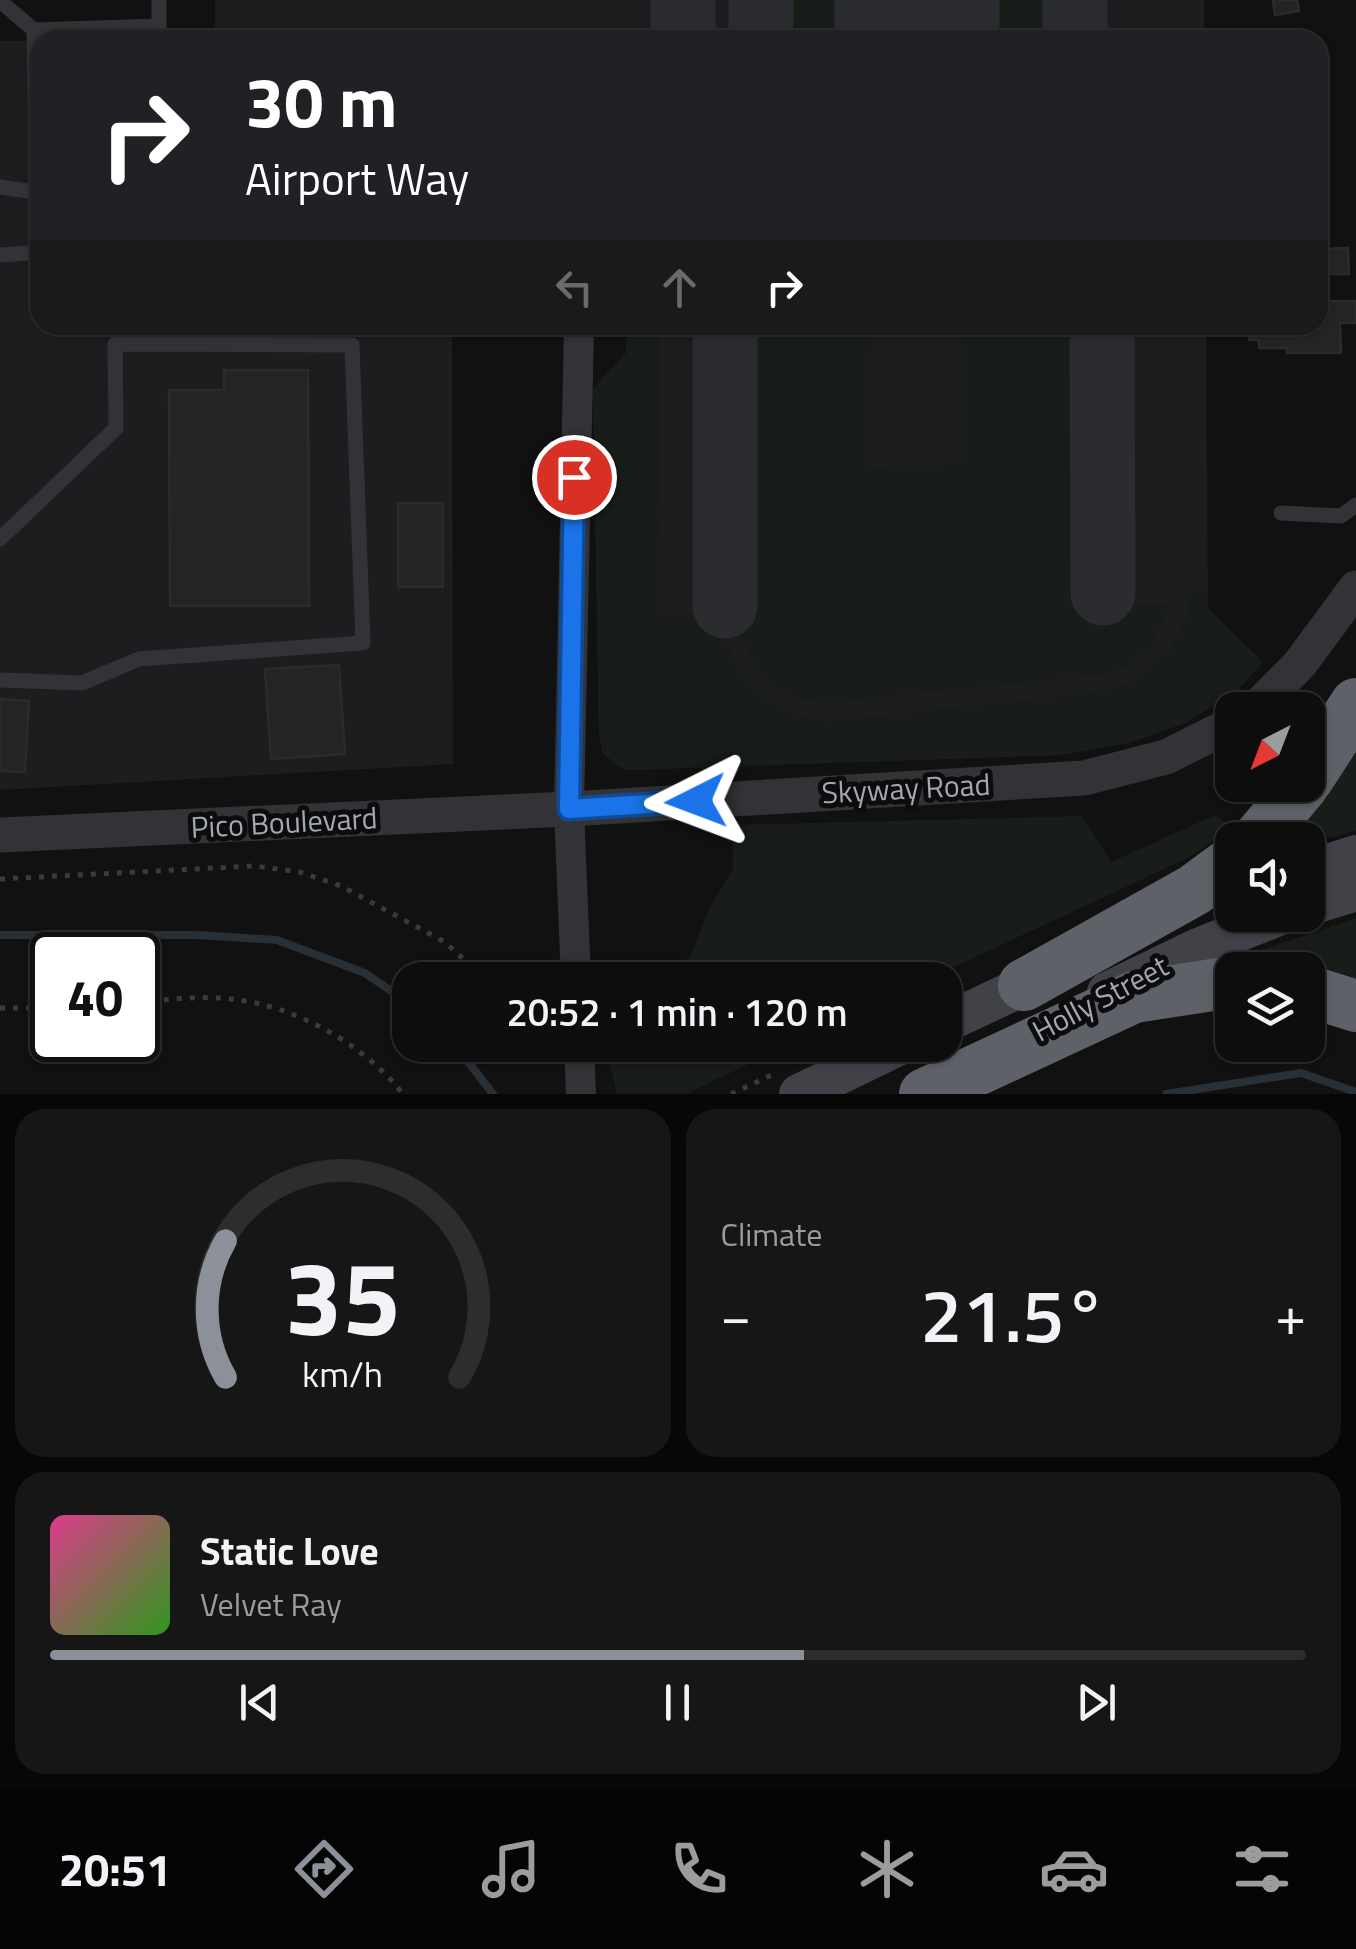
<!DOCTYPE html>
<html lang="en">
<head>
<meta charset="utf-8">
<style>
  :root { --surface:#0d0d0e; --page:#161617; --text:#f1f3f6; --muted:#9a9c9e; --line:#2d2d2e; --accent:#8c9099 }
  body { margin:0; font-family:"Titillium Web",sans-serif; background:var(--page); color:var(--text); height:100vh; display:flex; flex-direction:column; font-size:38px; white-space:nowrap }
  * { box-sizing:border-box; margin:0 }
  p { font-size:32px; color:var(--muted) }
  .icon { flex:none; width:55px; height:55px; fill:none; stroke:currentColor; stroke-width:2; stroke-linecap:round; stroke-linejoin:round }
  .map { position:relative; height:1094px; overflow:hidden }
  .drawer { display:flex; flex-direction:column; gap:15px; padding:15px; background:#070708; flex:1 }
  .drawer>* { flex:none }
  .top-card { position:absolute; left:30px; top:30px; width:1298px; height:305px; border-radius:30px; box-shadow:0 2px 8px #0004,0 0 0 2px var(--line); background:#202124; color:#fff; overflow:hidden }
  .needle { width:65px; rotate:222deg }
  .controls { position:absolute; left:1215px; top:692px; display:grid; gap:20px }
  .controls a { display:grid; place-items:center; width:110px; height:110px; border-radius:20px; background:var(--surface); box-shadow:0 2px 8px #0004,0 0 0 2px var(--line); font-size:50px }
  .speed { position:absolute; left:30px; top:932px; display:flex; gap:20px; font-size:50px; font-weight:700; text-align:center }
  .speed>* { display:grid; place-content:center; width:130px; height:130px; border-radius:50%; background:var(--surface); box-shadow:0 2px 8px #0004,0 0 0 2px var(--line); line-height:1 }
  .speed .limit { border:5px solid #111; border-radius:15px; background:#fff; color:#111 }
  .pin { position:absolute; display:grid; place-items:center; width:85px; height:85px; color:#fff; margin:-42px; border:5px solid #fff; border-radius:50%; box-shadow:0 2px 10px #0007 }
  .me { position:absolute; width:110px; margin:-55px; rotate:267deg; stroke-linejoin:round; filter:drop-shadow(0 0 8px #0008) }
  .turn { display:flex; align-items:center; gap:35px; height:210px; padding:0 50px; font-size:45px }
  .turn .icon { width:130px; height:130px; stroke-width:2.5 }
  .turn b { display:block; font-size:70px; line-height:85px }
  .lanes { display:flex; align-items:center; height:95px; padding:0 50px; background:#0003; justify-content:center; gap:50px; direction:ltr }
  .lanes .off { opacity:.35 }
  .big { font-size:75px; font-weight:600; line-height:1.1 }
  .drawer .widget { flex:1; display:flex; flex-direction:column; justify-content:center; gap:15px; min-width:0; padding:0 35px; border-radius:30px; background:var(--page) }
  .drawer .dial { align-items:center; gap:0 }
  .dial svg { height:260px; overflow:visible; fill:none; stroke:var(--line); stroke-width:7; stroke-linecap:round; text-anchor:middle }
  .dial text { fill:var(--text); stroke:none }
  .song { display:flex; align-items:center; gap:30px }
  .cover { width:120px; height:120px; border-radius:15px; background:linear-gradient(135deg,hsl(330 70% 55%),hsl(110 70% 35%)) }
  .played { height:10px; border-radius:5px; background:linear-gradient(90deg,var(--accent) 60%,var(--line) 60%) }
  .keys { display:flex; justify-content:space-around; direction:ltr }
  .heat { display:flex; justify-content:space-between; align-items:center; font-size:55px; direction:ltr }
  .drawer .tiles { flex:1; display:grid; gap:15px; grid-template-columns:1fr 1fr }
  .widget:last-child { grid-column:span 2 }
  .trip { position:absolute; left:392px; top:962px; width:570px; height:100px; border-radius:30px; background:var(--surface); box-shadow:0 2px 8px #0004,0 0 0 2px var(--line); font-weight:600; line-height:100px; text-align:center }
  .tabs { display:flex; height:160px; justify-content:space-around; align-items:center; background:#050506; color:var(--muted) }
  .tabs .icon { width:70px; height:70px }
  .tabs .selected { color:var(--accent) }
  .tabs b { font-size:45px; color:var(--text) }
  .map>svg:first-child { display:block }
  .built { fill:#1d1d1f }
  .green { fill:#181d19 }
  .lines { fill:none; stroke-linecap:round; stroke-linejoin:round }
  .stream { stroke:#282f35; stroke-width:8 }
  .taxiway { stroke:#2b2c2f; stroke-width:65 }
  .runway { stroke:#2b2c2f; stroke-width:165 }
  .building { fill:#242426; stroke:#2b2b2e; stroke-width:2.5 }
  .path { stroke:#383a3e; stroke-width:5; stroke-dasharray:5 8; stroke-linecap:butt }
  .service { stroke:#323337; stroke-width:15 }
  .minor { stroke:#323337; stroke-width:30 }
  .tertiary { stroke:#323337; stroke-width:35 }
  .secondary { stroke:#404247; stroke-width:40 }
  .motorway { stroke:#5f6168; stroke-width:52 }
  .route-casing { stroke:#114b97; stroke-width:25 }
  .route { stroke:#1a73e8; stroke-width:18 }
  .labels { text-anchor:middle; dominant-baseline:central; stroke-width:10; stroke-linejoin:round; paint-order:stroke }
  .street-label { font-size:30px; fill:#a3a7b2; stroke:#0c0c0d }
</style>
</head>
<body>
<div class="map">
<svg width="1356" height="1094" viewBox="0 0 1356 1094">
  <rect width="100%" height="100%" fill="#111112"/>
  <g class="built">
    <rect x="215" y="0" width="989" height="40"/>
    <path d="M0 41H28V141L40 142V325H452L453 764 0 790Z"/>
    <path d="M626 325H1206L1208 608 1263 662 1235 693 1185 723 1129 743 1060 755 629 770 617 766 603 753 599 736 593 389 626 353Z"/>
  </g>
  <g class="green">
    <rect x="787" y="0" width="80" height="40"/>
    <path d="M967 0H1050L1049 40H966Z"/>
    <path d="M626 325H660L657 616 720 617C732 679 767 719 832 721L1084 694 1126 685 1171 650 1187 616 1192 585 1208 586V608L1263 662C1206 726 1141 741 1060 755L629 770C610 764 603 755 599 736L593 389 626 353Z"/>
    <path d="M743 325H871V468L961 464 963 325H1073L1071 602 1170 604 1151 646 1126 667 1107 674 833 702C781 703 752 673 739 624Z"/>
    <path d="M1356 732V831L1308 843 1295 817Z"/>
    <path d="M1215 815 1233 827 1190 857 926 980H654L676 971 692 953 709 909 733 869 732 825 1082 816 1111 862Z"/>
    <path d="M1356 918V985L1308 970 1227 968 1240 957Z"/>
    <path d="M605 1045H789L686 1094H617Z"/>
  </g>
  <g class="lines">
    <g class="stream">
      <path d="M0 935H198L277 940 365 973 410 1004"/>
      <path d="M455 1045 493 1094"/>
      <path d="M1166 1094 1301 1073 1356 1092"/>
    </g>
    <g class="taxiway">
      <path d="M683 0V40"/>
      <path d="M761 40V0"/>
      <path d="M1075 40V0"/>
      <path d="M725 325V606"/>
      <path d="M1102 325 1103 593"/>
    </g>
    <path class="runway" d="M917 0V40"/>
  </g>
  <g class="building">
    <path d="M1273 0H1297L1299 11 1275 15Z"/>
    <path d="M1348 248 1349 274H1326V301H1356V323H1340L1341 353H1287V348H1259V340H1249V325H1318V249Z"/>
    <path d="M224 370H308L309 606H170L169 390H224Z"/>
    <rect x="398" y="503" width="45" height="84"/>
    <path d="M339 665 345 754 271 759 265 669Z"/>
    <path d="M0 699 29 701 25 772 0 771Z"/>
  </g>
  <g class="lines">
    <g class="path">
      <path d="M0 879 254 866 300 872 341 886 445 942 486 980"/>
      <path d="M138 1002C168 1000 200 995 231 999 294 1005 364 1044 403 1094"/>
      <path d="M0 1008H52"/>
      <path d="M731 1094 772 1075"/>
    </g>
    <g class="service">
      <path d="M0 1 34 30"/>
      <path d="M159 40V0"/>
      <path d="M40 103H35L34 30 159 26"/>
      <path d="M0 187 40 193"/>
      <path d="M0 255 40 252"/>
      <path d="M1281 513 1341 516 1356 505"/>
      <path d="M0 539 116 428 115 344 352 345 363 643 139 659 82 683 0 680"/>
    </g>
    <g class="minor">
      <path d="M576 980 569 809 579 325"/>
      <path d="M579 1045 581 1094"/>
    </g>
    <g class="tertiary">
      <path d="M1254 710 1299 665 1356 588"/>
      <path d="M0 835 569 809 1084 778 1166 757 1232 724"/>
    </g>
    <g class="secondary">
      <path d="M1308 870 1356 855"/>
      <path d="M1308 906 1356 891"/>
      <path d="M1107 992 1198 948 1281 915"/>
      <path d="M945 1023 1049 974"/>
      <path d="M799 1094 900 1045"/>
    </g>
    <g class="motorway">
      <path d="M1308 778 1356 704"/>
      <path d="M1257 840 1303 785"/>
      <path d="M1024 985 1194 890 1232 862"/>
      <path d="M1308 991 1356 1006"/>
      <path d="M925 1094 1134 997 1232 982"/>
    </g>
  </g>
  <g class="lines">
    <defs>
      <path id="route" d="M574 477 569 809 696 801"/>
    </defs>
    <use href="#route" class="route-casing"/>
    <use href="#route" class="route"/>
  </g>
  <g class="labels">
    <g class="street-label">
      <text transform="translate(906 788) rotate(-3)">Skyway Road</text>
      <text transform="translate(284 822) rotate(-3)">Pico Boulevard</text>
      <text transform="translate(1100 998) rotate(-28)">Holly Street</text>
    </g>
  </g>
</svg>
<div class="controls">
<a><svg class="needle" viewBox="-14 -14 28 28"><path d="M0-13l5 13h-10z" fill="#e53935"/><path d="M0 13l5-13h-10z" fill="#9a9c9e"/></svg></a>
<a><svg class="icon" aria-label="sound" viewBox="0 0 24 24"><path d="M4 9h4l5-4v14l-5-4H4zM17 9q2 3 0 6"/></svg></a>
<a><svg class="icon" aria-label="layers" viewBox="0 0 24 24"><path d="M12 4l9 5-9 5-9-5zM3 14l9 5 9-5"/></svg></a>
</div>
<div class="speed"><div class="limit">40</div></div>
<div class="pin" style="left:574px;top:477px;background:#d93025"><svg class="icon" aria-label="arrive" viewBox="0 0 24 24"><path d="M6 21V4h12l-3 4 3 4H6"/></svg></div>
<svg class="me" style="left:696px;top:801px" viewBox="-20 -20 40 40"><path d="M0-17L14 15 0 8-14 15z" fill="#1a73e8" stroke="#fff" stroke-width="4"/></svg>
<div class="trip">20:52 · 1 min · 120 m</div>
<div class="top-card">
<div class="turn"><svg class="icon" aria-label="right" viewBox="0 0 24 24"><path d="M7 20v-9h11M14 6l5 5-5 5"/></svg><div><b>30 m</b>Airport Way</div></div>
<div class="lanes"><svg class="icon off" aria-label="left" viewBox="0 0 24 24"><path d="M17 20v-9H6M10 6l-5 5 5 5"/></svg><svg class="icon off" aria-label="ahead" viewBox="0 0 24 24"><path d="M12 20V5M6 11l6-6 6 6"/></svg><svg class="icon" aria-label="right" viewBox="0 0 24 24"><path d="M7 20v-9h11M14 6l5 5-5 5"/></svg></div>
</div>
</div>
<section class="drawer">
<div class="tiles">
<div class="widget dial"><svg viewBox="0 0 100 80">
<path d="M14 69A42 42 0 1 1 86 69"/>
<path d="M14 69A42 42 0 0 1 14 27" stroke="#8c9099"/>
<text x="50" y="56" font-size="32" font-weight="700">35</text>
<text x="50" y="72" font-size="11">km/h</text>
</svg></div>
<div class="widget"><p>Climate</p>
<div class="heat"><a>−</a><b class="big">21.5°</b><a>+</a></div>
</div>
<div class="widget">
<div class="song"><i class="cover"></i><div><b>Static Love</b><p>Velvet Ray</p></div></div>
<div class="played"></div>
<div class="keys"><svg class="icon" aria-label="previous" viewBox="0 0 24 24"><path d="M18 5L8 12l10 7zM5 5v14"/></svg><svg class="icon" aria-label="pause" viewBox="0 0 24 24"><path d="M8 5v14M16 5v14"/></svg><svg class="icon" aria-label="next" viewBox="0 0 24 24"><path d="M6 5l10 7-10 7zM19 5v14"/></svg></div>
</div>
</div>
</section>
<nav class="tabs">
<b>20:51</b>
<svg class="icon selected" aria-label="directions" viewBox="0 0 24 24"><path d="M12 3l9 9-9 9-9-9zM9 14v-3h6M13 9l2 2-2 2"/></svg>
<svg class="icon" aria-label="music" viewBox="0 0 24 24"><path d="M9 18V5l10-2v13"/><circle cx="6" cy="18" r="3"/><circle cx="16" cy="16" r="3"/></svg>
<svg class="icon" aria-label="phone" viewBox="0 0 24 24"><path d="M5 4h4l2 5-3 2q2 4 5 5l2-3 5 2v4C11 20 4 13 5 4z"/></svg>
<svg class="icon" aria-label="climate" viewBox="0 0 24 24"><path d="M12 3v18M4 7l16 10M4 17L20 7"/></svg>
<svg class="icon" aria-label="car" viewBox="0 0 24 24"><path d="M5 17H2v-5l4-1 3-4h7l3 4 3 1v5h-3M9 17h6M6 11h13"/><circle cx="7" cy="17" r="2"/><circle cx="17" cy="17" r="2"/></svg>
<svg class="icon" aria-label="filters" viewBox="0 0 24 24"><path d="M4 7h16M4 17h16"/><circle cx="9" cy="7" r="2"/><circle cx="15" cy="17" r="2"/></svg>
</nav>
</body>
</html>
